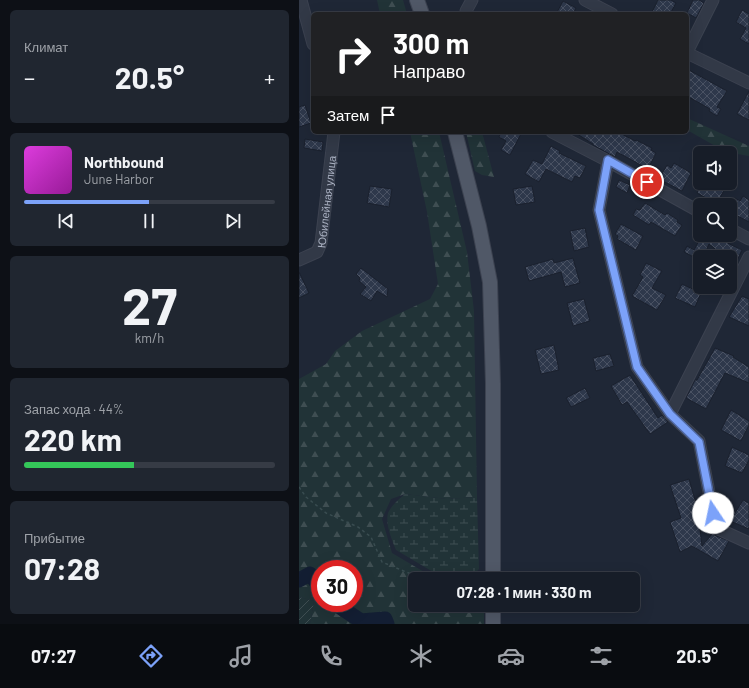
<!DOCTYPE html>
<html lang="ru">
<head>
<meta charset="utf-8">
<style>
  :root { --surface:#171d28; --page:#202630; --text:#f1f3f6; --muted:#9ea2a8; --line:#363b45; --accent:#7ca2f9 }
  body { margin:0; font-family:Barlow,sans-serif; background:var(--page); color:var(--text); height:100vh; display:flex; flex-direction:column; font-size:15px; white-space:nowrap }
  * { box-sizing:border-box; margin:0 }
  p { font-size:13px; color:var(--muted) }
  .icon { flex:none; width:22px; height:22px; fill:none; stroke:currentColor; stroke-width:2; stroke-linecap:round; stroke-linejoin:round }
  .map { position:relative; flex:1; overflow:hidden }
  .sheet { display:flex; flex-direction:column; gap:10px; padding:10px; background:#0d1016; width:299px }
  .sheet>* { flex:none }
  .banner { position:absolute; left:12px; top:12px; width:378px; height:122px; border-radius:6px; box-shadow:0 4px 16px #0002,0 0 0 1px var(--line); background:#202124; color:#fff; overflow:hidden }
  .fabs { position:absolute; left:394px; top:146px; display:grid; gap:8px }
  .fabs a { display:grid; place-items:center; width:44px; height:44px; border-radius:6px; background:var(--surface); box-shadow:0 4px 16px #0002,0 0 0 1px var(--line); font-size:20px }
  .speed { position:absolute; left:12px; top:560px; display:flex; gap:8px; font-size:20px; font-weight:700; text-align:center }
  .speed>* { display:grid; place-content:center; width:52px; height:52px; border-radius:50%; background:var(--surface); box-shadow:0 4px 16px #0002,0 0 0 1px var(--line); line-height:1 }
  .speed .limit { border:6px solid #d22; background:#fff; color:#111 }
  .pin { position:absolute; display:grid; place-items:center; width:34px; height:34px; color:#fff; margin:-17px; border:2px solid #fff; border-radius:50%; box-shadow:0 1px 4px #0007 }
  .me { position:absolute; width:44px; margin:-22px; rotate:349deg; stroke-linejoin:round; filter:drop-shadow(0 0 3px #0008) }
  .turn { display:flex; align-items:center; gap:14px; height:84px; padding:0 16px; font-size:18px }
  .turn .icon { width:52px; height:52px; stroke-width:2.5 }
  .turn b { display:block; font-size:28px; line-height:34px }
  .then { display:flex; align-items:center; height:38px; padding:0 16px; background:#0003; gap:8px; font-size:15px }
  .big { font-size:30px; font-weight:700; line-height:1.1 }
  .sheet .card { flex:1; display:flex; flex-direction:column; justify-content:center; gap:6px; min-width:0; padding:0 14px; border-radius:6px; background:var(--page) }
  .sheet .dial { align-items:center; gap:0 }
  .dial b { font-size:52px; line-height:1 }
  .song { display:flex; align-items:center; gap:12px }
  .cover { width:48px; height:48px; border-radius:6px; background:linear-gradient(135deg,hsl(300 70% 55%),hsl(300 70% 35%)) }
  .played { height:4px; border-radius:2px; background:linear-gradient(90deg,var(--accent) 50%,var(--line) 50%) }
  .keys { display:flex; justify-content:space-around; direction:ltr }
  .heat { display:flex; justify-content:space-between; align-items:center; font-size:22px; direction:ltr }
  .charge { height:6px; border-radius:3px; background:linear-gradient(90deg,#34c759 44%,var(--line) 0) }
  .trip { position:absolute; left:109px; top:572px; width:232px; height:40px; border-radius:6px; background:var(--surface); box-shadow:0 4px 16px #0002,0 0 0 1px var(--line); font-weight:700; line-height:40px; text-align:center }
  .menu { display:flex; height:64px; justify-content:space-around; align-items:center; background:#090c10; color:var(--muted) }
  .menu .icon { width:28px; height:28px }
  .menu .selected { color:var(--accent) }
  .menu b { font-size:18px; color:var(--text) }
  main { display:flex; flex:1; min-height:0 }
  .map>svg:first-child { display:block }
  .forest { fill:url(#forest-firs); fill-rule:evenodd }
  .wetland { fill:url(#wetland-marsh) }
  .garden { fill:url(#garden-furrows) }
  .lines { fill:none; stroke-linecap:round; stroke-linejoin:round }
  .river { stroke:#131e33; stroke-width:15 }
  .building { fill:url(#building-cross-hatch); stroke:#1a202d }
  .minor-casing { stroke:#3c4250; stroke-width:13 }
  .major-casing { stroke:#3c4250; stroke-width:16 }
  .path { stroke:#394c50; stroke-width:1.5; stroke-dasharray:3 3; stroke-linecap:butt }
  .minor { stroke:#323947; stroke-width:11 }
  .major { stroke:#505867; stroke-width:14 }
  .route-casing { stroke:#5169a2; stroke-width:10 }
  .route { stroke:#7ca2f9; stroke-width:7 }
  .labels { text-anchor:middle; dominant-baseline:central; stroke-width:4; stroke-linejoin:round; paint-order:stroke }
  .street-label { font-size:11px; fill:#acb3c4; stroke:#181e2b }
</style>
</head>
<body>
<main>
<section class="sheet">
<div class="card"><p>Климат</p>
<div class="heat"><a>−</a><b class="big">20.5°</b><a>+</a></div>
</div>
<div class="card">
<div class="song"><i class="cover"></i><div><b>Northbound</b><p>June Harbor</p></div></div>
<div class="played"></div>
<div class="keys"><svg class="icon" aria-label="previous" viewBox="0 0 24 24"><path d="M18 5L8 12l10 7zM5 5v14"/></svg><svg class="icon" aria-label="pause" viewBox="0 0 24 24"><path d="M8 5v14M16 5v14"/></svg><svg class="icon" aria-label="next" viewBox="0 0 24 24"><path d="M6 5l10 7-10 7zM19 5v14"/></svg></div>
</div>
<div class="card dial"><b>27</b><p>km/h</p></div>
<div class="card"><p>Запас хода · 44%</p><b class="big">220 km</b><div class="charge"></div></div>
<div class="card"><p>Прибытие</p><b class="big">07:28</b></div>
</section>
<div class="map">
<svg width="450" height="624" viewBox="0 0 450 624">
  <defs>
    <pattern id="forest-firs" width="22" height="20" patternUnits="userSpaceOnUse"><rect width="22" height="20" fill="#213337"/><path d="M5 1l3.5 6h-7zM16 11l3.5 6h-7z" fill="#3f4e52"/></pattern>
    <pattern id="wetland-marsh" width="20" height="14" patternUnits="userSpaceOnUse"><rect width="20" height="14" fill="#213337"/><path d="M1 5h8M5 5V1M11 12h8M15 12V8" fill="none" stroke="#3f4e52"/></pattern>
    <pattern id="garden-furrows" width="10" height="10" patternUnits="userSpaceOnUse"><rect width="10" height="10" fill="#213337"/><path d="M-1 1l2-2M0 10L10 0M9 11l2-2" fill="none" stroke="#3f4e52"/></pattern>
    <pattern id="building-cross-hatch" width="8" height="8" patternUnits="userSpaceOnUse"><rect width="8" height="8" fill="#2e384b"/><path d="M0 0l8 8M0 8l8-8" fill="none" stroke="#4a5263"/></pattern>
  </defs>
  <rect width="100%" height="100%" fill="#1f2736"/>
  <g class="forest">
    <path d="M78 0H104L108 14H81Z"/>
    <path d="M388 118 450 146V156L427 152 388 130Z"/>
    <path d="M111 132H140L168 252 175 311 178 497 148 499 106 494 92 499 83 519 93 553 137 579H116V605H185V624H11L15 601 0 597V379L27 364 36 351 63 331 131 299 139 284 128 212ZM21 569H55V603H21Z"/>
    <path d="M167 132H183L195 177 183 175 176 171Z"/>
  </g>
  <path class="wetland" d="M106 494 148 499 178 497 180 569 170 579H146L97 550C93 540 86 524 89 513 92 506 100 499 106 494Z"/>
  <path class="garden" d="M0 597 15 601 11 624H0Z"/>
  <g class="lines">
    <g class="river">
      <path d="M0 580 11 574 21 587"/>
      <path d="M35 603 62 621 86 619 88 624"/>
    </g>
  </g>
  <g class="building">
    <path d="M359 0H372L377 3 371 14H352Z"/>
    <path d="M394 0H400L405 3 397 18 388 13Z"/>
    <path d="M264 1 277 8 274 14H257Z"/>
    <path d="M443 10 450 14V44L441 39 447 28 437 22Z"/>
    <path d="M388 69 428 91 418 107 422 109 418 116 410 111 411 109 388 96Z"/>
    <path d="M450 91V120L438 114Z"/>
    <path d="M6 105 12 123 0 127V107Z"/>
    <path d="M202 132H223L211 155 202 150 207 141 200 137Z"/>
    <path d="M275 132H319L336 141 337 140 353 148 352 150 357 153 349 169 318 152 316 157 294 145V144Z"/>
    <path d="M6 139 24 142 23 151 5 148Z"/>
    <path d="M252 146 261 151 260 153 287 166 281 178 276 176 273 182 247 169 240 182 226 174 234 160 243 164Z"/>
    <path d="M375 163 392 173 383 191 360 179 368 165 372 168Z"/>
    <path d="M320 180 331 185 328 193 317 187Z"/>
    <path d="M403 183H415L426 188 418 204 398 193Z"/>
    <path d="M71 186 93 189 90 207 68 203Z"/>
    <path d="M233 186 236 202 217 205 214 189Z"/>
    <path d="M444 196 450 200V222L431 212V207L436 198 441 201Z"/>
    <path d="M346 203 366 215 368 213 379 220 378 222 383 225 376 236 352 222 350 225 334 215 337 209 341 210Z"/>
    <path d="M322 224 344 236 337 250 318 239 319 236 316 234Z"/>
    <path d="M286 228 290 247 275 251 271 231Z"/>
    <path d="M403 235H412L443 250 431 275V257H426L410 244 404 257H401V260L385 252 388 246 395 250Z"/>
    <path d="M274 258 281 283 266 287 262 272 230 281 226 267 254 259 255 263Z"/>
    <path d="M347 263 363 271 353 288 367 295 358 310 333 296 344 277 341 275Z"/>
    <path d="M62 268 89 289 88 297 78 291 72 301 61 294 67 287 60 281 61 278 57 274Z"/>
    <path d="M0 272 10 293 0 298Z"/>
    <path d="M383 284 402 293 396 307 376 298Z"/>
    <path d="M443 296 450 299V326L430 317Z"/>
    <path d="M285 299 291 321 274 326 268 303Z"/>
    <path d="M255 345 260 370 242 374 236 350Z"/>
    <path d="M416 348 435 356 434 357 450 367V383L426 373 407 409 387 398 396 380H398Z"/>
    <path d="M311 354 315 366 297 371 294 358Z"/>
    <path d="M331 375 359 418 363 415 369 422 351 434 328 402 323 405 312 386Z"/>
    <path d="M286 388 291 398 272 407 267 398Z"/>
    <path d="M432 410 450 421V425L442 441 422 430Z"/>
    <path d="M433 447 450 455V460L443 473 426 466Z"/>
    <path d="M390 479 399 510 406 507 408 516 400 520 403 546 413 534 430 541 419 561 393 546 381 552 371 522 382 518 371 485Z"/>
    <path d="M444 500 450 503V529L431 521Z"/>
  </g>
  <g class="lines">
    <defs>
      <g id="minor">
        <path d="M2 0 14 44"/>
        <path d="M286 0 313 14"/>
        <path d="M168 14 167 11 173 0"/>
        <path d="M388 52 414 0"/>
        <path d="M388 53 450 83"/>
        <path d="M253 132 309 161 401 212"/>
        <path d="M309 161 300 210 338 367 371 414 400 441 417 528 450 543"/>
        <path d="M431 229 450 239"/>
        <path id="s1" d="M0 260 18 252 22 243 35 132"/>
        <path d="M371 414 450 257"/>
      </g>
      <g id="major">
        <path d="M118 0 123 14"/>
        <path d="M156 132 180 226 191 282 194 384V579"/>
        <path d="M194 605V624"/>
      </g>
    </defs>
    <use href="#minor" class="minor-casing"/>
    <use href="#major" class="major-casing"/>
    <path class="path" d="M0 487 7 497 27 513 59 527 72 537 83 562 112 574 119 579"/>
    <use href="#minor" class="minor"/>
    <use href="#major" class="major"/>
  </g>
  <g class="lines">
    <defs>
      <path id="route" d="M348 182 309 160 300 210 338 367 371 414 400 442 414 513"/>
    </defs>
    <use href="#route" class="route-casing"/>
    <use href="#route" class="route"/>
  </g>
  <g class="labels">
    <g class="street-label">
      <text stroke="none"><textPath href="#s1" startOffset="71">Юбилейная улица</textPath></text>
    </g>
  </g>
</svg>
<div class="fabs">
<a><svg class="icon" aria-label="sound" viewBox="0 0 24 24"><path d="M4 9h4l5-4v14l-5-4H4zM17 9q2 3 0 6"/></svg></a>
<a><svg class="icon" aria-label="search" viewBox="0 0 24 24"><circle cx="10" cy="10" r="6"/><path d="M15 15l6 6"/></svg></a>
<a><svg class="icon" aria-label="layers" viewBox="0 0 24 24"><path d="M12 4l9 5-9 5-9-5zM3 14l9 5 9-5"/></svg></a>
</div>
<div class="speed"><div class="limit">30</div></div>
<div class="pin" style="left:348px;top:182px;background:#d93025"><svg class="icon" aria-label="arrive" viewBox="0 0 24 24"><path d="M6 21V4h12l-3 4 3 4H6"/></svg></div>
<svg class="me" style="left:414px;top:513px" viewBox="-20 -20 40 40"><circle r="19" fill="#fff"/><path d="M0-13L10 11 0 6-10 11z" fill="#7ca2f9"/></svg>
<div class="trip">07:28 · 1 мин · 330 m</div>
<div class="banner">
<div class="turn"><svg class="icon" aria-label="right" viewBox="0 0 24 24"><path d="M7 20v-9h11M14 6l5 5-5 5"/></svg><div><b>300 m</b>Направо</div></div>
<div class="then">Затем<svg class="icon" aria-label="arrive" viewBox="0 0 24 24"><path d="M6 21V4h12l-3 4 3 4H6"/></svg></div>
</div>
</div>
</main>
<nav class="menu">
<b>07:27</b>
<svg class="icon selected" aria-label="directions" viewBox="0 0 24 24"><path d="M12 3l9 9-9 9-9-9zM9 14v-3h6M13 9l2 2-2 2"/></svg>
<svg class="icon" aria-label="music" viewBox="0 0 24 24"><path d="M9 18V5l10-2v13"/><circle cx="6" cy="18" r="3"/><circle cx="16" cy="16" r="3"/></svg>
<svg class="icon" aria-label="phone" viewBox="0 0 24 24"><path d="M5 4h4l2 5-3 2q2 4 5 5l2-3 5 2v4C11 20 4 13 5 4z"/></svg>
<svg class="icon" aria-label="climate" viewBox="0 0 24 24"><path d="M12 3v18M4 7l16 10M4 17L20 7"/></svg>
<svg class="icon" aria-label="car" viewBox="0 0 24 24"><path d="M5 17H2v-5l4-1 3-4h7l3 4 3 1v5h-3M9 17h6M6 11h13"/><circle cx="7" cy="17" r="2"/><circle cx="17" cy="17" r="2"/></svg>
<svg class="icon" aria-label="filters" viewBox="0 0 24 24"><path d="M4 7h16M4 17h16"/><circle cx="9" cy="7" r="2"/><circle cx="15" cy="17" r="2"/></svg>
<b>20.5°</b>
</nav>
</body>
</html>
